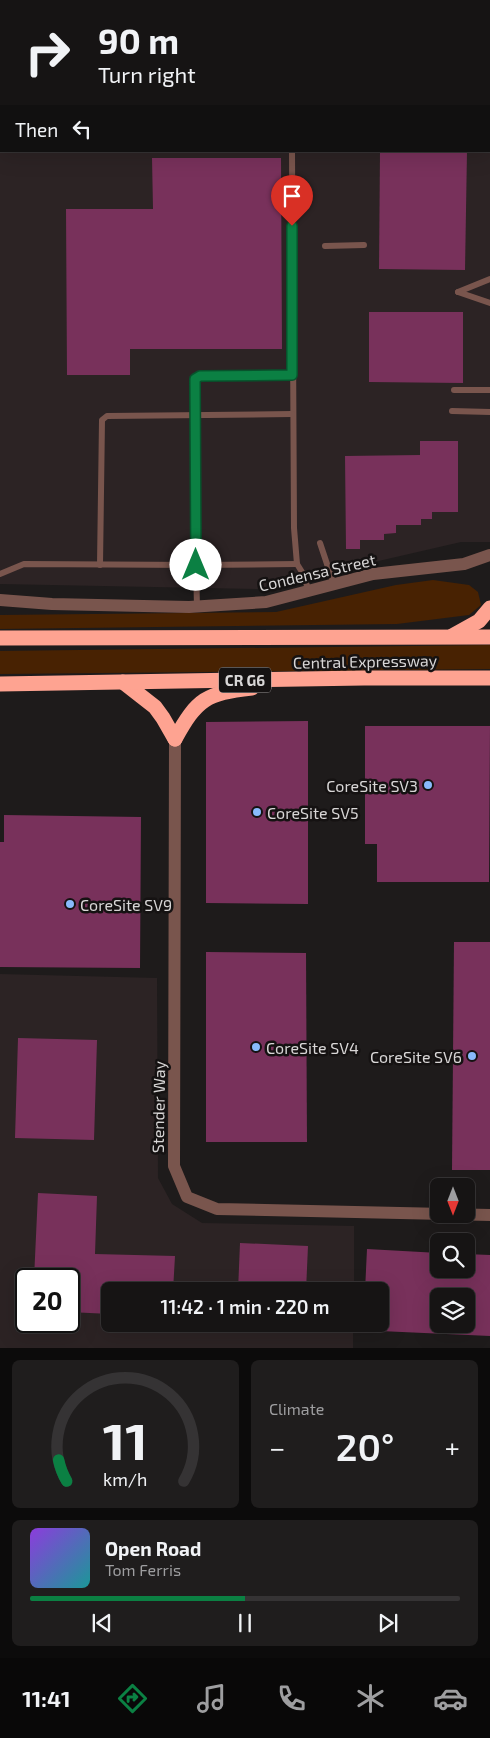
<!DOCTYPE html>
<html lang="en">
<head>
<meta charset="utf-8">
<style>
  :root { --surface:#161414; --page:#1f1d1d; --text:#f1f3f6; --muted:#9e9ea0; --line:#353334; --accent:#0b8043 }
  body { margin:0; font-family:"Exo 2",sans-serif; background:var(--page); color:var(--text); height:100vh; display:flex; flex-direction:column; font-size:19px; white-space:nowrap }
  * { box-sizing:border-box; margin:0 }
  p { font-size:16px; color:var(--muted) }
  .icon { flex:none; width:28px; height:28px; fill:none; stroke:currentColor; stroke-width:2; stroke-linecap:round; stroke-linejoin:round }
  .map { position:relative; height:1348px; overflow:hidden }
  .details { display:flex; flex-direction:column; gap:12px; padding:12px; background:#0c0b0b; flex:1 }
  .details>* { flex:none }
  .banner { position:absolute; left:0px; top:0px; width:490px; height:152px; box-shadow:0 5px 20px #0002,0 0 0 1px var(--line); background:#161414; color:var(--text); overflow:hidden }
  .needle { width:32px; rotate:180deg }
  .controls { position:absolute; left:430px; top:1178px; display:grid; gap:10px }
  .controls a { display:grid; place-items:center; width:45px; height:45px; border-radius:8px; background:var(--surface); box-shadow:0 5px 20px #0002,0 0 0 1px var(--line); font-size:25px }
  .speed { position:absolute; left:15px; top:1268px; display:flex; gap:10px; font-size:25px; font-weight:700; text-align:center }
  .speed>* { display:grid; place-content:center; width:65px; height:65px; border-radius:50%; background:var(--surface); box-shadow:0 5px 20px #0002,0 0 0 1px var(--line); line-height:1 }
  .speed .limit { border:2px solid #111; border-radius:8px; background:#fff; color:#111 }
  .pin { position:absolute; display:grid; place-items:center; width:42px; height:42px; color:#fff; margin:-51px -21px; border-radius:50% 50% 50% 0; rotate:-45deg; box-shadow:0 0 5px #0007 }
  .pin .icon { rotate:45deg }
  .me { position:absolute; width:55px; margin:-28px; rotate:0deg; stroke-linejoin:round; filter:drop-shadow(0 0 4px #0008) }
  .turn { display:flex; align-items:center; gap:18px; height:105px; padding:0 15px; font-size:22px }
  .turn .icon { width:65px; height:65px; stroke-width:2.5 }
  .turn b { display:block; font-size:35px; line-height:42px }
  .then { display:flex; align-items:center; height:48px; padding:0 15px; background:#0003; gap:10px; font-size:19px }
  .big { font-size:38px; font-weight:600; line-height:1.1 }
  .details .widget { flex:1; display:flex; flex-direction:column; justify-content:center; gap:8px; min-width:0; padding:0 18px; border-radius:8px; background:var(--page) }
  .details .dial { align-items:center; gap:0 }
  .dial svg { height:130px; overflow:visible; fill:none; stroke:var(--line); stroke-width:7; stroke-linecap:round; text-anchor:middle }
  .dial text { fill:var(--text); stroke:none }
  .song { display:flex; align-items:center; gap:15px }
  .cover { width:60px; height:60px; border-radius:8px; background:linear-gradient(135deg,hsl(270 70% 55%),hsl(180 70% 35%)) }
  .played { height:5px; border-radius:2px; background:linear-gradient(90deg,var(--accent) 50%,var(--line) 50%) }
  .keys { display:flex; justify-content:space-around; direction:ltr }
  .heat { display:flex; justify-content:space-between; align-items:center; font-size:28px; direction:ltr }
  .details .tiles { flex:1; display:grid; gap:12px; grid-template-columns:1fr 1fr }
  .widget:last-child { grid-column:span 2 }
  .trip { position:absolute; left:101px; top:1282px; width:288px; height:50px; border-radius:8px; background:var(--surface); box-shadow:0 5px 20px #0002,0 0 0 1px var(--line); font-weight:600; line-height:50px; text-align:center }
  .dock { display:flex; height:80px; justify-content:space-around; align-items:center; background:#090808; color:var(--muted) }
  .dock .icon { width:35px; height:35px }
  .dock .current { color:var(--accent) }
  .dock b { font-size:22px; color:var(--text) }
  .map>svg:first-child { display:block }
  .built { fill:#2c2324; fill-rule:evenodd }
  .green { fill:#482202 }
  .building { fill:#78315b; fill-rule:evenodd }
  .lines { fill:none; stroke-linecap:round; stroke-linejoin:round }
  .lane { stroke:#79554d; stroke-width:6 }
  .street { stroke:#79554d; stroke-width:12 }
  .highway { stroke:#fea391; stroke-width:15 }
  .route-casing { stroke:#07532c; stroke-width:12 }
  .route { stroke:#0b8043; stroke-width:9 }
  .poi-dot { fill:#88bafc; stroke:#151212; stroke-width:2 }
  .labels { text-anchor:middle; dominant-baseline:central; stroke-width:5; stroke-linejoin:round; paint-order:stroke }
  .shield { fill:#151212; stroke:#9e9b9b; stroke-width:1 }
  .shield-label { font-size:15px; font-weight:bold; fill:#d8d6d6 }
  .street-label { font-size:16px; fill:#d8d6d6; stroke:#151212 }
  .poi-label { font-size:16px; fill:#d8d6d6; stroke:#151212; text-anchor:start }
</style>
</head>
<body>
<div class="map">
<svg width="490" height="1348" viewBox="0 0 490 1348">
  <rect width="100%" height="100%" fill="#1e1b1b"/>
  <g class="built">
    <path d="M0 0H490V542H461L257 589 0 584ZM1 1H489V151H1Z"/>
    <path d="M0 974 157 978 158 1178 172 1204 202 1223 354 1226V1291H110V1324H353V1348H0ZM26 1279H69V1321H26Z"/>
  </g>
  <g class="green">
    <path d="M433 580 469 585 478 592 481 605 469 615 397 624 0 629V615L276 612 396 585Z"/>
    <path d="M490 645V669L0 674V651Z"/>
  </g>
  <g class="building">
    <path d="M380 151H467L465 270 379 269Z"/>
    <path d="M152 158H281L282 349H130V375H67L66 209H153Z"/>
    <path d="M369 312H463V383L369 382Z"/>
    <path d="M420 441H458V512H432V519H421V525H396V533L384 534V540H360V549H346L345 456 420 455Z"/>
    <path d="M308 721V904L206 903V722Z"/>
    <path d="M365 726H490L489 882H377V844H365Z"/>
    <path d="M4 815 141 817 140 968 0 967V842H4Z"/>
    <path d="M454 942H490V1170H452Z"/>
    <path d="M206 952 306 953 307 1142H206Z"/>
    <path d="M18 1038 97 1040 94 1140 15 1138Z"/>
    <path d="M38 1193 97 1196 95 1254 175 1256 173 1291H110V1314L69 1312V1279H34Z"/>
    <path d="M240 1243 308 1246 306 1291H238Z"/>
    <path d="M367 1249 439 1253V1269H466V1254L490 1255V1336L380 1331V1291H365ZM439 1296H466V1324H439Z"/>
  </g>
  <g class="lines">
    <g class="lane">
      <path d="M219 1V0"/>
      <path d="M299 1V0"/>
      <path d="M489 85H490"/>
      <path d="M0 98H1"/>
      <path d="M489 128 490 127"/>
      <path d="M0 131H1"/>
      <path d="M292 151 294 528 297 564 302 572 309 591"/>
      <path d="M325 246 364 245"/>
      <path d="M458 292 490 279"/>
      <path d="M458 292 490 303"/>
      <path d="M454 390H490"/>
      <path d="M452 411 490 412"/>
      <path d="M320 543 334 585"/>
      <path d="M100 565 102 420 107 416 292 414"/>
      <path d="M0 574 24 564 196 565 195 379 200 376 292 375"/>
      <path d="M197 607 196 565 297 564"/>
    </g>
    <g class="street">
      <path d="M0 600 52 604 189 607 266 602 373 574 464 564 490 555"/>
      <path d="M175 739 174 1166 187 1197 217 1209 490 1215"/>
    </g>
    <g class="highway">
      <path d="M452 636 479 621 490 608"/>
      <path d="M0 638 490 637"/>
      <path d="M123 682 155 707 163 718 175 739"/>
      <path d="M0 684 364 678H490"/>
      <path d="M175 739C197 699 206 693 252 688"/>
    </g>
  </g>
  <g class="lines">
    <defs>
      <path id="route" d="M196 565 195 379 200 376 292 375V226"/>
    </defs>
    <use href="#route" class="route-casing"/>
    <use href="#route" class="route"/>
  </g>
  <g class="poi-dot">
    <circle cx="428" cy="785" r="5"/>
    <circle cx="257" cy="812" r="5"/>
    <circle cx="70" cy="904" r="5"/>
    <circle cx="256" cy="1047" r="5"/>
    <circle cx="472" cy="1056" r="5"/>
  </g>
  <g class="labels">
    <rect class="shield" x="219" y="667.5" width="52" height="25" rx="4"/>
    <g class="shield-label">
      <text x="245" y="680">CR G6</text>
    </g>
    <g class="street-label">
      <text transform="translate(317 572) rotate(-13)">Condensa Street</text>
      <text transform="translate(365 661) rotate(-1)">Central Expressway</text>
      <text transform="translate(158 1107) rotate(-89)">Stender Way</text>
    </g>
    <g class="poi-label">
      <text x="418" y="785" text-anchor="end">CoreSite SV3</text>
      <text x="267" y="812">CoreSite SV5</text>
      <text x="80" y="904">CoreSite SV9</text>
      <text x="266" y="1047">CoreSite SV4</text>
      <text x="462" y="1056" text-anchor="end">CoreSite SV6</text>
    </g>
  </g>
</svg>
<div class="controls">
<a><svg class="needle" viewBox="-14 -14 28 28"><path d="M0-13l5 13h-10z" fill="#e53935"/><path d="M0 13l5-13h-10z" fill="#9e9ea0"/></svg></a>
<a><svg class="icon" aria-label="search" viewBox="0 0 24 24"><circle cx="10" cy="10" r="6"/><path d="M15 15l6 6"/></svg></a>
<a><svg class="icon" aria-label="layers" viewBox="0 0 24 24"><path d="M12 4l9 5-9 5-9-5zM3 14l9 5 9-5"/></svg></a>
</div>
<div class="speed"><div class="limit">20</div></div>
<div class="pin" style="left:292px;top:226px;background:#d93025"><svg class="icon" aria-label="arrive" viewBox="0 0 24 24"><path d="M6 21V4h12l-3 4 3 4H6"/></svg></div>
<svg class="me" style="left:196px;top:565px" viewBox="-20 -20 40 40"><circle r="19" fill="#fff"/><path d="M0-13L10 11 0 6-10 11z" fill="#0b8043"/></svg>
<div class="trip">11:42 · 1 min · 220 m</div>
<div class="banner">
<div class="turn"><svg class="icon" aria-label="right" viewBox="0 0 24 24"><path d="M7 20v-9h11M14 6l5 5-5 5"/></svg><div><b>90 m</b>Turn right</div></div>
<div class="then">Then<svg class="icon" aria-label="left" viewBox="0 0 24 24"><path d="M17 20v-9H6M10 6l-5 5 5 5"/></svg></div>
</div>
</div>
<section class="details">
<div class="tiles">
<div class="widget dial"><svg viewBox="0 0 100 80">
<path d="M14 69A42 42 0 1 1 86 69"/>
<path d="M14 69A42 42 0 0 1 9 56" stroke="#0b8043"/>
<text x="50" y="56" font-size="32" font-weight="700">11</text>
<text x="50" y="72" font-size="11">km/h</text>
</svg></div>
<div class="widget"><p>Climate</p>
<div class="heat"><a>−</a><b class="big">20°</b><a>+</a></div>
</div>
<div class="widget">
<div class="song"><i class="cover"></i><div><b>Open Road</b><p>Tom Ferris</p></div></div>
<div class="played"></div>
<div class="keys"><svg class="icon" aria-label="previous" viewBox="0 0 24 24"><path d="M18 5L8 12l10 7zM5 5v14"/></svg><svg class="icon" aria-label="pause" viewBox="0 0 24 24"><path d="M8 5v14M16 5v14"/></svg><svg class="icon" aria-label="next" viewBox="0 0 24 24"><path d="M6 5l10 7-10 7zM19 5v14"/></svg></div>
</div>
</div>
</section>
<nav class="dock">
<b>11:41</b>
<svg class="icon current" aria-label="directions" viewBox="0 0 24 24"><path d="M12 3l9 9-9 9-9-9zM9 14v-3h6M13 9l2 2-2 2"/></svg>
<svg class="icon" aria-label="music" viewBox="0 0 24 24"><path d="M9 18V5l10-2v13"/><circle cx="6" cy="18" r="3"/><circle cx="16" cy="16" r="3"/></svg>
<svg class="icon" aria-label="phone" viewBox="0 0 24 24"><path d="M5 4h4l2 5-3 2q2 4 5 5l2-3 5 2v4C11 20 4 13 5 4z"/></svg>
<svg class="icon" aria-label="climate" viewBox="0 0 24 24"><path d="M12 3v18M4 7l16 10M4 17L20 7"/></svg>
<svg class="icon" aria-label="car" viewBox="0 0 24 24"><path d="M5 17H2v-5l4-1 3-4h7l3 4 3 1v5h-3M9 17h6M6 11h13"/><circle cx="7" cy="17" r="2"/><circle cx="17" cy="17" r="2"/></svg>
</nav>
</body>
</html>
